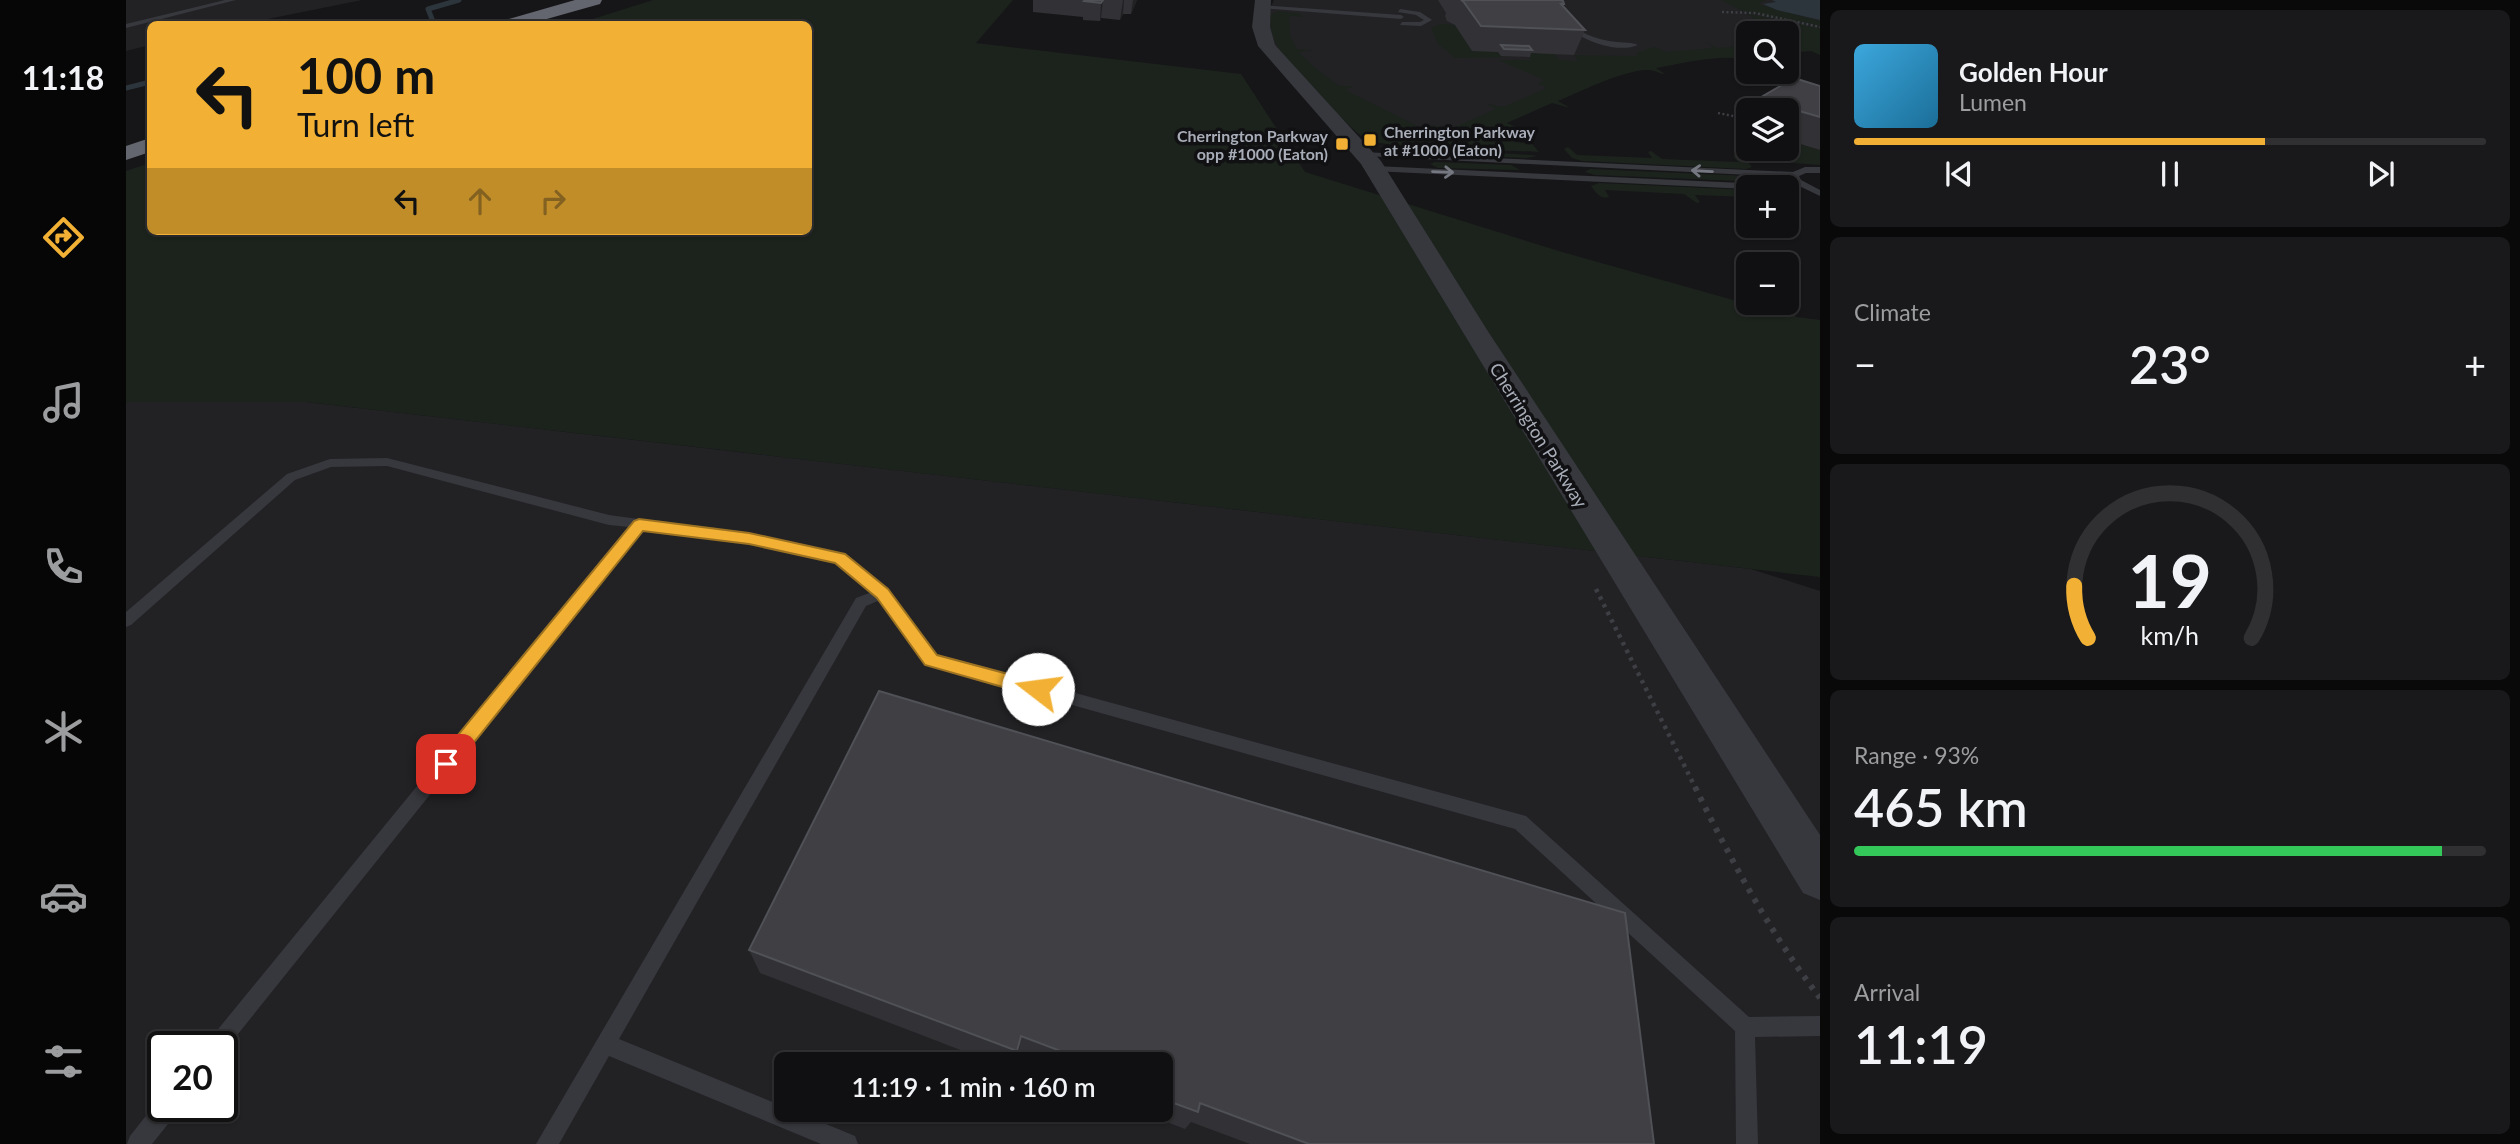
<!DOCTYPE html>
<html lang="en">
<head>
<meta charset="utf-8">
<style>
  :root { --surface:#101012; --page:#19191b; --text:#f1f3f6; --muted:#9c9d9f; --line:#303032; --accent:#f2b134 }
  body { margin:0; font-family:Lato,sans-serif; background:var(--page); color:var(--text); height:100vh; display:flex; flex-direction:column; font-size:26px; white-space:nowrap }
  * { box-sizing:border-box; margin:0 }
  p { font-size:23px; color:var(--muted) }
  .icon { flex:none; width:38px; height:38px; fill:none; stroke:currentColor; stroke-width:2; stroke-linecap:round; stroke-linejoin:round }
  .map { position:relative; flex:1; overflow:hidden }
  .sheet { display:flex; flex-direction:column; gap:10px; padding:10px; background:#09090a; width:700px }
  .sheet>* { flex:none }
  .hud { position:absolute; left:21px; top:21px; width:665px; height:214px; border-radius:10px; box-shadow:0 2px 5px #0004,0 0 0 2px var(--line); background:#f2b134; color:#111; overflow:hidden }
  .fabs { position:absolute; left:1610px; top:21px; display:grid; gap:14px }
  .fabs a { display:grid; place-items:center; width:63px; height:63px; border-radius:10px; background:var(--surface); box-shadow:0 2px 5px #0004,0 0 0 2px var(--line); font-size:35px }
  .speed { position:absolute; left:21px; top:1031px; display:flex; gap:14px; font-size:35px; font-weight:700; text-align:center }
  .speed>* { display:grid; place-content:center; width:91px; height:91px; border-radius:50%; background:var(--surface); box-shadow:0 2px 5px #0004,0 0 0 2px var(--line); line-height:1 }
  .speed .limit { border:4px solid #111; border-radius:10px; background:#fff; color:#111 }
  .pin { position:absolute; display:grid; place-items:center; width:60px; height:60px; color:#fff; margin:-30px; border-radius:14px; box-shadow:0 4px 10px #0006 }
  .me { position:absolute; width:77px; margin:-38px; rotate:285deg; stroke-linejoin:round; filter:drop-shadow(0 0 5px #0008) }
  .turn { display:flex; align-items:center; gap:24px; height:147px; padding:0 35px; font-size:32px }
  .turn .icon { width:91px; height:91px; stroke-width:2.5 }
  .turn b { display:block; font-size:49px; line-height:60px }
  .lanes { display:flex; align-items:center; height:66px; padding:0 35px; background:#0003; justify-content:center; gap:35px; direction:ltr }
  .lanes .off { opacity:.35 }
  .big { font-size:52px; font-weight:600; line-height:1.1 }
  .sheet .card { flex:1; display:flex; flex-direction:column; justify-content:center; gap:10px; min-width:0; padding:0 24px; border-radius:10px; background:var(--page) }
  .sheet .dial { align-items:center; gap:0 }
  .dial svg { height:182px; overflow:visible; fill:none; stroke:var(--line); stroke-width:7; stroke-linecap:round; text-anchor:middle }
  .dial text { fill:var(--text); stroke:none }
  .song { display:flex; align-items:center; gap:21px }
  .cover { width:84px; height:84px; border-radius:10px; background:linear-gradient(135deg,hsl(200 70% 55%),hsl(200 70% 35%)) }
  .played { height:7px; border-radius:4px; background:linear-gradient(90deg,var(--accent) 65%,var(--line) 65%) }
  .keys { display:flex; justify-content:space-around; direction:ltr }
  .heat { display:flex; justify-content:space-between; align-items:center; font-size:38px; direction:ltr }
  .charge { height:10px; border-radius:5px; background:linear-gradient(90deg,#34c759 93%,var(--line) 0) }
  .trip { position:absolute; left:648px; top:1052px; width:399px; height:70px; border-radius:10px; background:var(--surface); box-shadow:0 2px 5px #0004,0 0 0 2px var(--line); font-weight:600; line-height:70px; text-align:center }
  main { display:flex; flex:1; min-height:0 }
  .tab-bar { display:flex; flex-direction:column; width:126px; justify-content:space-around; align-items:center; background:#060607; color:var(--muted) }
  .tab-bar .icon { width:49px; height:49px }
  .tab-bar .active { color:var(--accent) }
  .tab-bar b { font-size:32px; color:var(--text) }
  .map>svg:first-child { display:block }
  .built { fill:#222225; fill-rule:evenodd }
  .green { fill:#1c231d }
  .water { fill:#2c353c }
  .lines { fill:none; stroke-linecap:round; stroke-linejoin:round }
  .stream { stroke:#2c353c; stroke-width:5 }
  .path-far2 { stroke:#3d3f44; stroke-width:2.5; stroke-dasharray:2 2.5; stroke-linecap:butt }
  .path-far1 { stroke:#3d3f44; stroke-width:4.5; stroke-dasharray:3.5 5; stroke-linecap:butt }
  .path { stroke:#3d3f44; stroke-width:6; stroke-dasharray:4.5 7; stroke-linecap:butt }
  .service { fill:#37383d; fill-rule:evenodd }
  .tertiary { fill:#37383d; fill-rule:evenodd }
  .motorway { fill:#63666e; fill-rule:evenodd }
  .wall { fill:#323236 }
  .shaded-wall { fill:#212124 }
  .building { fill:#3f3f44; stroke:#4f5156; stroke-width:2 }
  .oneway { stroke:#757881 }
  .route { fill:#f2b134; stroke:#9d7322; stroke-width:2 }
  .poi-dot { fill:#f2b134; stroke:#111113; stroke-width:2.5 }
  .labels { text-anchor:middle; dominant-baseline:central; stroke-width:7; stroke-linejoin:round; paint-order:stroke }
  .far-poi-label { font-size:16px; font-weight:bold; fill:#a8adb8; stroke:#111113; text-anchor:start }
  .street-label { font-size:18px; fill:#a8adb8; stroke:#111113 }
</style>
</head>
<body>
<main>
<nav class="tab-bar">
<b>11:18</b>
<svg class="icon active" aria-label="directions" viewBox="0 0 24 24"><path d="M12 3l9 9-9 9-9-9zM9 14v-3h6M13 9l2 2-2 2"/></svg>
<svg class="icon" aria-label="music" viewBox="0 0 24 24"><path d="M9 18V5l10-2v13"/><circle cx="6" cy="18" r="3"/><circle cx="16" cy="16" r="3"/></svg>
<svg class="icon" aria-label="phone" viewBox="0 0 24 24"><path d="M5 4h4l2 5-3 2q2 4 5 5l2-3 5 2v4C11 20 4 13 5 4z"/></svg>
<svg class="icon" aria-label="climate" viewBox="0 0 24 24"><path d="M12 3v18M4 7l16 10M4 17L20 7"/></svg>
<svg class="icon" aria-label="car" viewBox="0 0 24 24"><path d="M5 17H2v-5l4-1 3-4h7l3 4 3 1v5h-3M9 17h6M6 11h13"/><circle cx="7" cy="17" r="2"/><circle cx="17" cy="17" r="2"/></svg>
<svg class="icon" aria-label="filters" viewBox="0 0 24 24"><path d="M4 7h16M4 17h16"/><circle cx="9" cy="7" r="2"/><circle cx="15" cy="17" r="2"/></svg>
</nav>
<div class="map">
<svg width="1694" height="1144" viewBox="0 0 1694 1144">
  <rect width="100%" height="100%" fill="#161618"/>
  <g class="built">
    <path d="M0 0H236L117 24H24V45L0 51Z"/>
    <path d="M1148 0H1694V43L1661 33H1622V52L1530 61 1310 142 1150 54 1137 24Z"/>
    <path d="M0 402H180L1625 569 1694 591V1144H0ZM37 1046H96V1106H37ZM660 1064H1034V1110H660Z"/>
  </g>
  <g class="green">
    <path d="M527 0H887L850 43 1115 74 1179 172 1436 252 1650 312 1654 305C1663 304 1666 309 1670 317L1694 320V577L181 402H0V171L24 163V231H682V24H451Z"/>
    <path d="M1595 0H1640L1634 3 1635 5 1694 21V26L1616 11Z"/>
    <path d="M1152 11 1175 14 1176 17 1163 16 1164 36 1171 49 1186 50 1173 52 1188 67 1213 86H1228L1219 90 1296 128 1308 125 1322 130 1370 109 1359 103 1377 107 1421 88 1412 84 1418 80 1372 60H1405L1401 53 1428 54 1433 60 1452 61 1448 55 1512 56 1510 53 1528 47 1541 52 1587 48 1581 43 1592 48 1622 45V61C1602 52 1553 64 1530 68L1539 74C1534 74 1529 70 1523 70 1502 68 1453 92 1432 101L1444 108 1426 103 1381 123 1401 132 1385 133 1389 142 1406 144 1413 152C1385 150 1254 150 1238 138 1218 123 1200 100 1182 82 1161 61 1144 46 1144 15Z"/>
    <path d="M1619 13 1694 28V55L1685 51 1661 53V33H1653Z"/>
    <path d="M1315 24 1329 25 1346 50 1372 52 1376 57 1329 58 1312 44 1305 28Z"/>
    <path d="M1661 140 1694 150V165L1668 163 1652 149H1661Z"/>
    <path d="M1251 146 1405 155 1412 156 1400 158 1279 153Z"/>
    <path d="M1442 147 1451 155 1526 158 1522 152 1525 151 1536 159 1612 162 1607 156C1615 153 1621 160 1626 167L1620 169 1456 161 1446 158 1438 149Z"/>
    <path d="M1309 162 1385 165 1394 170 1312 168 1304 164Z"/>
    <path d="M1464 169 1623 176 1637 182 1469 175 1459 172Z"/>
    <path d="M1473 183 1622 190V197L1569 195 1574 202 1571 203 1558 194 1479 190 1483 197C1474 200 1470 192 1465 186Z"/>
  </g>
  <path class="water" d="M1646 0H1694V20L1651 10 1637 4 1650 2Z"/>
  <g class="lines">
    <g class="stream">
      <path d="M308 24 302 9 333 0"/>
      <path d="M0 88 24 82"/>
    </g>
    <g class="path-far2">
      <path d="M1596 12 1629 13 1694 27"/>
      <path d="M1592 113 1622 119"/>
      <path d="M1617 136H1622"/>
    </g>
    <path class="path-far1" d="M1470 589 1570 789"/>
    <path class="path" d="M1569 787C1605 860 1644 933 1694 998"/>
    <g class="service">
      <path d="M99 0H110L0 28V24Z"/>
      <path d="M1431 0H1437L1436 16C1450 32 1469 40 1491 42 1498 43 1506 42 1512 45 1487 55 1446 37 1430 16Z"/>
      <path d="M1134 5 1275 15 1278 17 1275 19 1136 8Z"/>
      <path d="M1274 9 1294 12 1306 20 1295 26 1274 25 1276 22H1294L1298 20 1290 15 1272 12Z"/>
      <path d="M1236 152 1667 172 1679 167H1694V173H1680L1673 176 1675 180 1694 190V196L1669 184 1665 177 1239 156H1236Z"/>
      <path d="M1249 166 1638 184 1642 187 1622 189 1246 171V167Z"/>
      <path d="M261 458 483 515 623 534 719 554 762 589 810 655 1400 816 1623 1017 1694 1016V1036L1629 1037 1632 1144H1610L1609 1031 1389 829 800 664 754 600 740 606 493 1039 729 1136 732 1144H695L483 1056 433 1144H410L730 598 746 592 710 562 623 544 517 529 96 1054V1046H81L84 1039 503 527 483 525 261 466 205 467 169 480 5 625 0 627V612L161 474 204 459Z"/>
      <path d="M34 1098H37V1106H53L50 1114 26 1144H1L4 1136Z"/>
    </g>
    <path class="tertiary" d="M1129 0H1145L1144 27 1149 45 1255 161 1363 333 1694 835V900L1677 893 1235 164 1132 46 1126 27Z"/>
    <g class="motorway">
      <path d="M449 0H476L474 4 403 24H376L379 20Z"/>
      <path d="M24 138V152L0 160V146Z"/>
    </g>
  </g>
  <g class="wall">
    <path d="M907 0H1011L1005 14H997L994 20 975 18 974 21 957 20V17L907 12Z"/>
    <path d="M1312 0H1435L1438 4 1437 7 1459 30 1448 55 1405 53 1404 57 1375 56 1372 52 1346 51 1329 25 1321 21 1319 16 1320 13Z"/>
    <path d="M1694 86V150L1661 140V110H1625L1632 99Z"/>
    <path d="M1622 115V128L1616 126Z"/>
    <path d="M623 950 1528 1144H1124L1065 1122 1059 1129 1010 1110H1034V1064H913L892 1056 890 1064H871L634 973Z"/>
  </g>
  <g class="shaded-wall">
    <path d="M977 0 975 18 974 21 975 3Z"/>
    <path d="M997 0H998L997 14 994 20Z"/>
    <path d="M1007 0H1011L1005 14Z"/>
    <path d="M895 1036 892 1056 890 1064H889L891 1051Z"/>
  </g>
  <g class="building">
    <path d="M959 0H977L975 3 958 1Z"/>
    <path d="M1335 0H1435L1437 1 1438 4H1435L1459 30 1355 26 1337 1Z"/>
    <path d="M1375 45 1403 46 1406 50 1378 49Z"/>
    <path d="M1668 78 1694 86V117L1632 99Z"/>
    <path d="M753 691 1499 913 1528 1144H1183L1074 1103 1072 1112 1034 1098V1064H969L895 1036 891 1051 623 950Z"/>
  </g>
  <defs><path id="oneway-shaft" d="M-6 0H5M1.5-3L5.5 0L1.5 3" fill="none" stroke-width="1.6" stroke-linecap="round" stroke-linejoin="round" transform="scale(1.75)"/></defs>
  <g class="oneway">
    <use href="#oneway-shaft" transform="translate(1576 171) rotate(-177)"/>
    <use href="#oneway-shaft" transform="translate(1317 172) rotate(2)"/>
  </g>
  <path class="route" d="M513 519 623 533 719 554 762 589 811 655 912 682 918 684 921 689 918 695 912 697 799 665 751 598 709 563 623 544 517 531 326 770 320 772 313 770 310 764 313 758 508 521Z"/>
  <g class="poi-dot">
    <rect x="1237" y="133" width="14" height="14" rx="3.5"/>
    <rect x="1209" y="137" width="14" height="14" rx="3.5"/>
  </g>
  <g class="labels">
    <g class="far-poi-label">
      <text x="1258" y="131">Cherrington Parkway<tspan x="1258" dy="18">at #1000 (Eaton)</tspan></text>
      <text x="1202" y="135" text-anchor="end">Cherrington Parkway<tspan x="1202" dy="18">opp #1000 (Eaton)</tspan></text>
    </g>
    <g class="street-label">
      <text transform="translate(1413 435) rotate(58)">Cherrington Parkway</text>
    </g>
  </g>
</svg>
<div class="fabs">
<a><svg class="icon" aria-label="search" viewBox="0 0 24 24"><circle cx="10" cy="10" r="6"/><path d="M15 15l6 6"/></svg></a>
<a><svg class="icon" aria-label="layers" viewBox="0 0 24 24"><path d="M12 4l9 5-9 5-9-5zM3 14l9 5 9-5"/></svg></a>
<a>+</a>
<a>−</a>
</div>
<div class="speed"><div class="limit">20</div></div>
<div class="pin" style="left:320px;top:764px;background:#d93025"><svg class="icon" aria-label="arrive" viewBox="0 0 24 24"><path d="M6 21V4h12l-3 4 3 4H6"/></svg></div>
<svg class="me" style="left:912px;top:689px" viewBox="-20 -20 40 40"><circle r="19" fill="#fff"/><path d="M0-13L10 11 0 6-10 11z" fill="#f2b134"/></svg>
<div class="trip">11:19 · 1 min · 160 m</div>
<div class="hud">
<div class="turn"><svg class="icon" aria-label="left" viewBox="0 0 24 24"><path d="M17 20v-9H6M10 6l-5 5 5 5"/></svg><div><b>100 m</b>Turn left</div></div>
<div class="lanes"><svg class="icon" aria-label="left" viewBox="0 0 24 24"><path d="M17 20v-9H6M10 6l-5 5 5 5"/></svg><svg class="icon off" aria-label="ahead" viewBox="0 0 24 24"><path d="M12 20V5M6 11l6-6 6 6"/></svg><svg class="icon off" aria-label="right" viewBox="0 0 24 24"><path d="M7 20v-9h11M14 6l5 5-5 5"/></svg></div>
</div>
</div>
<section class="sheet">
<div class="card">
<div class="song"><i class="cover"></i><div><b>Golden Hour</b><p>Lumen</p></div></div>
<div class="played"></div>
<div class="keys"><svg class="icon" aria-label="previous" viewBox="0 0 24 24"><path d="M18 5L8 12l10 7zM5 5v14"/></svg><svg class="icon" aria-label="pause" viewBox="0 0 24 24"><path d="M8 5v14M16 5v14"/></svg><svg class="icon" aria-label="next" viewBox="0 0 24 24"><path d="M6 5l10 7-10 7zM19 5v14"/></svg></div>
</div>
<div class="card"><p>Climate</p>
<div class="heat"><a>−</a><b class="big">23°</b><a>+</a></div>
</div>
<div class="card dial"><svg viewBox="0 0 100 80">
<path d="M14 69A42 42 0 1 1 86 69"/>
<path d="M14 69A42 42 0 0 1 8 46" stroke="#f2b134"/>
<text x="50" y="56" font-size="32" font-weight="700">19</text>
<text x="50" y="72" font-size="11">km/h</text>
</svg></div>
<div class="card"><p>Range · 93%</p><b class="big">465 km</b><div class="charge"></div></div>
<div class="card"><p>Arrival</p><b class="big">11:19</b></div>
</section>
</main>
</body>
</html>
